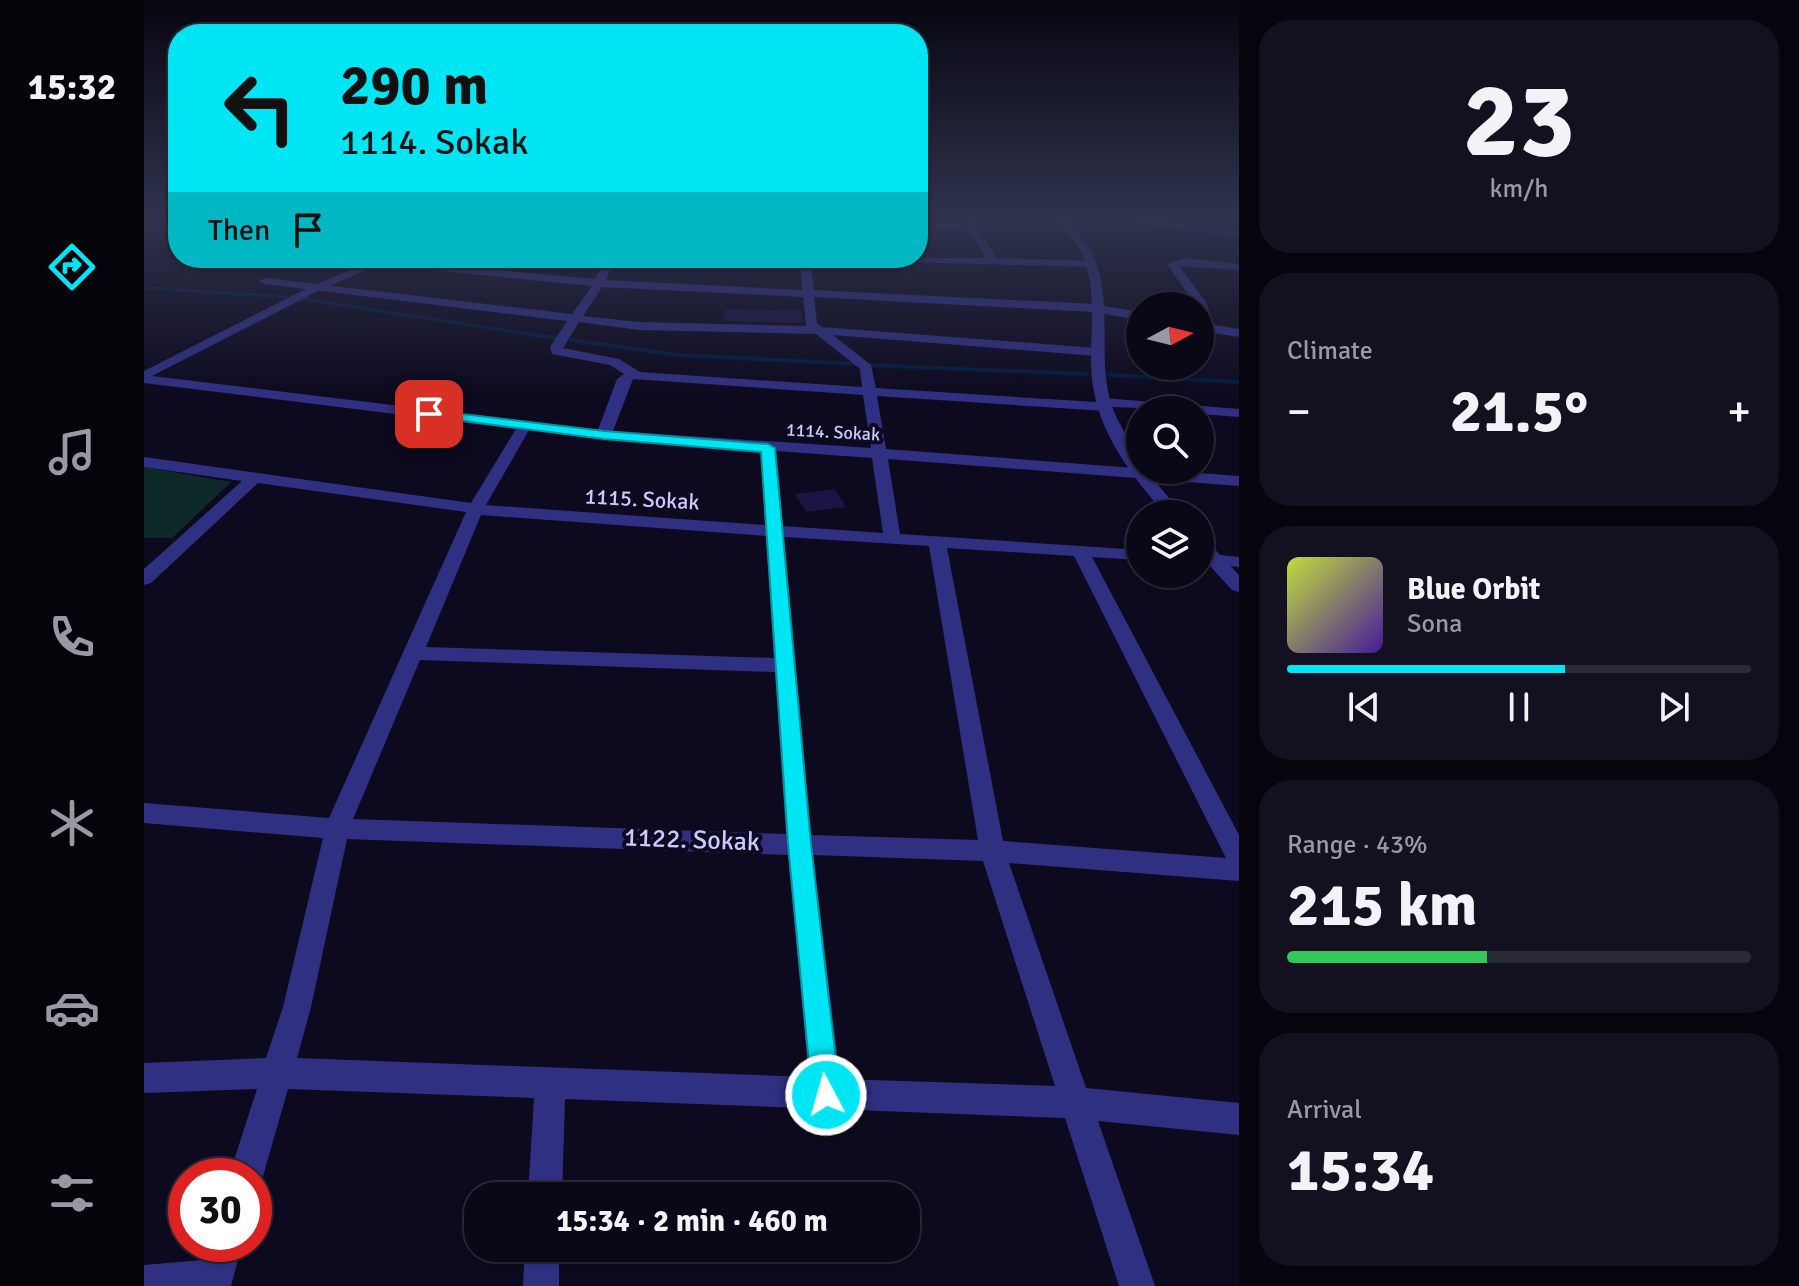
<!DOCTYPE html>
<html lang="en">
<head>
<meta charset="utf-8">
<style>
  :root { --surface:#0a0817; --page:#131120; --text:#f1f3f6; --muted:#999aa1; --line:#2a2936; --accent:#00e5f4 }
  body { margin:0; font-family:Signika,sans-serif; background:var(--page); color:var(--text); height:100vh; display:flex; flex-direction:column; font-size:30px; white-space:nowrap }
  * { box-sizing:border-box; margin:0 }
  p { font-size:26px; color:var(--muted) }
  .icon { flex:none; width:44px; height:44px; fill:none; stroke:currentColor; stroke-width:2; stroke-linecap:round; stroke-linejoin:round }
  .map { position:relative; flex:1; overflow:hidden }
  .sheet { display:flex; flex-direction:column; gap:20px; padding:20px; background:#06040d; width:560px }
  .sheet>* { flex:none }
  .hud { position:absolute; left:24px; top:24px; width:760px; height:244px; border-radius:32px; box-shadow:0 2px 6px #0004,0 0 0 2px var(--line); background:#00e5f4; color:#111; overflow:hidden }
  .needle { width:52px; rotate:83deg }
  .buttons { position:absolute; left:982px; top:292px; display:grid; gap:16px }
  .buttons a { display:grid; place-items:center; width:88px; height:88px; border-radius:50%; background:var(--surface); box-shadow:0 2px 6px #0004,0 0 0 2px var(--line); font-size:40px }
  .speed { position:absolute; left:24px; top:1158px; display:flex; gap:16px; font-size:40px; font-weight:700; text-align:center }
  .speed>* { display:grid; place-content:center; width:104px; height:104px; border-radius:50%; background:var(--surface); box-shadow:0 2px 6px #0004,0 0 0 2px var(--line); line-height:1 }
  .speed .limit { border:12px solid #d22; background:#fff; color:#111 }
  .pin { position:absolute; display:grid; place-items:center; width:68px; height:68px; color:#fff; margin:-34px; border-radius:16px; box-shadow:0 4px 12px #0006 }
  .me { position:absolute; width:88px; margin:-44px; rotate:354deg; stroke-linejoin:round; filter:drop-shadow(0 0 6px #0008) }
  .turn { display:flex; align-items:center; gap:28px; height:168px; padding:0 40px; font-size:36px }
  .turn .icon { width:104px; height:104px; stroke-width:2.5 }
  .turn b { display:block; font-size:56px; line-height:68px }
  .then { display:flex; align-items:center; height:76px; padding:0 40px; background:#0003; gap:16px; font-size:30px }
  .big { font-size:60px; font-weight:800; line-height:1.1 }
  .sheet .card { flex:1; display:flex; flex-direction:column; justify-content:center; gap:12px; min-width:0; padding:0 28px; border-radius:32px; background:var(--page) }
  .sheet .dial { align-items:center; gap:0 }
  .dial b { font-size:104px; line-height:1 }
  .song { display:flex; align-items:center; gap:24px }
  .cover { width:96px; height:96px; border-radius:12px; background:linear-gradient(135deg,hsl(70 70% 55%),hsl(260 70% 35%)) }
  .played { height:8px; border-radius:4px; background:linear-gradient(90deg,var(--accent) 60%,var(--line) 60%) }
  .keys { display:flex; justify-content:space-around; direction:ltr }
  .heat { display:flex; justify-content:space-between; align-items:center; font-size:44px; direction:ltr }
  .charge { height:12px; border-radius:6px; background:linear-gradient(90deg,#34c759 43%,var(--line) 0) }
  .trip { position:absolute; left:320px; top:1182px; width:456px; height:80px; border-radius:32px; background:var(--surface); box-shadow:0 2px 6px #0004,0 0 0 2px var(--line); font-weight:800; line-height:80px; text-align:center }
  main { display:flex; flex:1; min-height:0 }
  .tabs { display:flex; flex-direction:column; width:144px; justify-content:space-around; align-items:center; background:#040309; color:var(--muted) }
  .tabs .icon { width:56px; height:56px }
  .tabs .selected { color:var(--accent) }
  .tabs b { font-size:36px; color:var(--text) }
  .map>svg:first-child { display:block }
  .green { fill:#0d2a28 }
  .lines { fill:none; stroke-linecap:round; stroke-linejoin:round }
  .stream-far1 { stroke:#041c3f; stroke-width:3 }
  .stream { stroke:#041c3f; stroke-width:4 }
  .building { fill:#1c1442 }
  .minor { fill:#303083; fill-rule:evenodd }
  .tertiary { fill:#303083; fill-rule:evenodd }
  .route { fill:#00e5f4; stroke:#00959f; stroke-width:2 }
  .labels { text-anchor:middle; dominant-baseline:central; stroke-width:8; stroke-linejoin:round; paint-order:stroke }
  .far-street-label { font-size:18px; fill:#ccc9ff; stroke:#0d0a1f }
  .street-label { font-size:22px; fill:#ccc9ff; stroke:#0d0a1f }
  .near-street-label { font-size:26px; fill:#ccc9ff; stroke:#0d0a1f }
</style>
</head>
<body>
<main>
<nav class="tabs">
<b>15:32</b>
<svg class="icon selected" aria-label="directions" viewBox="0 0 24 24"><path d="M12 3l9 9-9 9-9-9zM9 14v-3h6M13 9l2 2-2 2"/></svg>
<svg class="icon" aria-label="music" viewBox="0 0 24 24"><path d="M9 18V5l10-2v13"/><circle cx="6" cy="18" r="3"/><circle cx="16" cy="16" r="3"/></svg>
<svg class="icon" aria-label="phone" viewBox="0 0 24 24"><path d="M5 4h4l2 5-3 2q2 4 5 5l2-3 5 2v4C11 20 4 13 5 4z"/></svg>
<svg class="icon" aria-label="climate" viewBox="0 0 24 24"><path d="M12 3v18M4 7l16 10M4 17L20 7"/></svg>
<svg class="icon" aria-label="car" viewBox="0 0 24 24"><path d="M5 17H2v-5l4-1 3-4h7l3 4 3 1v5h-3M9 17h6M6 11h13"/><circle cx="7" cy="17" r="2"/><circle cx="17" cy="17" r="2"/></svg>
<svg class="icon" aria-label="filters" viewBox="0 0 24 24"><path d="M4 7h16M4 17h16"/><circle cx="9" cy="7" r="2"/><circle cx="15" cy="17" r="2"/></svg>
</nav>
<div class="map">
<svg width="1095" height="1286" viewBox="0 0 1095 1286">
  <rect width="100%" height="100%" fill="#0d0a1f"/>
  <path class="green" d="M0 467 87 482 28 538H0Z"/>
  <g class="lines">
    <g class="stream-far1">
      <path d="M0 288 143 297"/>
      <path d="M159 299 392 335"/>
    </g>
    <g class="stream">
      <path d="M379 333 411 338"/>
      <path d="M427 340 535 355 715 364"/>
      <path d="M724 365 942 374"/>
      <path d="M966 375 1095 382"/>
    </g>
  </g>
  <g class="building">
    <path d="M581 309 657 311 659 323 580 321Z"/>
    <path d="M691 489 702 507 662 512 651 494Z"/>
  </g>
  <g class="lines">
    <g class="minor">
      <path d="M816 216H826L852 258 947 261 952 264 947 267 718 261 713 258H842L825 230 774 229V223L821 224Z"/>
      <path d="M980 216 1095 231V237L1001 225Z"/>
      <path d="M152 258H178L227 268 222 271Z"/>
      <path d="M461 258H471L462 280 658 290 656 258H666L670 290 950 304 996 312V320L950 312 670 297 673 323 678 327 952 348 958 352 952 356 689 335 727 365 732 388 952 402 959 398 1095 409V417L1056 414V410L968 407 961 411 733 396 742 449 1095 476V486L744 459 756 534 996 550V560L948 557 1095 835V881L865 863 942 1088 1095 1103V1135L954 1121 1011 1286H975L921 1118 421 1099 418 1196H384L390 1098 144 1089 119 1176 110 1189V1176H85L113 1089 0 1093V1063L122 1058 139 1007 179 838 0 823V803L185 818 322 512 114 483 7 583 0 585V569L98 481 0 467V457L327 503 372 429 0 383V375L454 430 473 379 480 374 466 365 408 354 406 347 423 321 121 284 115 281 121 278 428 314 448 286 236 265 231 262 236 259 451 279ZM458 287 659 297 662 326 495 322 439 316ZM435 322 495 330 672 334 716 369 718 387 496 372 475 359 419 348ZM489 379 719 395 727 448 469 431ZM385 430 460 439 617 450 621 525 342 505ZM632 451 728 458 739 533 639 526ZM337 515 622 536 630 658 282 647ZM640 537 785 546 834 840 667 835ZM803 548 930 556 1082 858 859 841ZM276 660 631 672 642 834 209 819ZM203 839 644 855 665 1077 153 1058 167 1007ZM669 855 839 861 911 1086 696 1079Z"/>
      <path d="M1041 258 1095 264V270L1035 266 1062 302 1070 325 1095 329V337L1056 331V306H1052L1023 264Z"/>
      <path d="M1056 553 1095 557V567L1056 563Z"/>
      <path d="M64 1244H98L87 1286H0V1265L59 1260Z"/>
      <path d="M381 1248H415V1286H379Z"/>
    </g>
    <g class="tertiary">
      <path d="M910 216H920C930 229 942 241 949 256 970 301 953 356 967 403 972 423 996 452 996 470H1002L1038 514H1021C990 478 959 439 950 392 941 348 957 299 939 257 932 241 920 229 910 216Z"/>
      <path d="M236 258H250L178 289 0 380V371L170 285Z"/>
      <path d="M1056 539 1062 540 1095 575V592L1088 590 1056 555Z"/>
    </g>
  </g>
  <linearGradient id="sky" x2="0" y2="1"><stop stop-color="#070611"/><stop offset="0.55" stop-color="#2f334d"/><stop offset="1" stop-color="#2f334d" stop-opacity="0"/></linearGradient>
  <rect width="1095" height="396" fill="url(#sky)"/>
  <path class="route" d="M285 410 460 431 624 444 631 448 667 844 696 1095 692 1105 682 1109 672 1105 668 1095 644 844 617 452 460 439 281 416 279 414Z"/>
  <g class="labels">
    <g class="far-street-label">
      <text transform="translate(689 432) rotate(3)">1114. Sokak</text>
    </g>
    <g class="street-label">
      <text transform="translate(498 499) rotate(3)">1115. Sokak</text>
    </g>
    <g class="near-street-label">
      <text transform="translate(548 840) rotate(2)">1122. Sokak</text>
    </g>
  </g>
</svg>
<div class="buttons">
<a><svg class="needle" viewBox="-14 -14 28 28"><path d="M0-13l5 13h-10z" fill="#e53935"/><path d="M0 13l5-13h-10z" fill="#999aa1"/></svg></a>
<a><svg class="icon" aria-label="search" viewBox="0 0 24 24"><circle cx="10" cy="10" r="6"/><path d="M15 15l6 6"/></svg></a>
<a><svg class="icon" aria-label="layers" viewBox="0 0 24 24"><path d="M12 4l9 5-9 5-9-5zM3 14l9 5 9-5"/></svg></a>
</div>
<div class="speed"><div class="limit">30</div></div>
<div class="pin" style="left:285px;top:414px;background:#d93025"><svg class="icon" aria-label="arrive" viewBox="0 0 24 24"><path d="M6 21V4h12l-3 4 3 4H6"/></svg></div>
<svg class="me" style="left:682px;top:1095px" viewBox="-20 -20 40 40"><circle r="17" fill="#00e5f4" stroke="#fff" stroke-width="3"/><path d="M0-11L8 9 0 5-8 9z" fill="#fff"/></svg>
<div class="trip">15:34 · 2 min · 460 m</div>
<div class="hud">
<div class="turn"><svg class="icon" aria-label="left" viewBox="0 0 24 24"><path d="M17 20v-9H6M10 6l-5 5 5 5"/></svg><div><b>290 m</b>1114. Sokak</div></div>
<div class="then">Then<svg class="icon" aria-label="arrive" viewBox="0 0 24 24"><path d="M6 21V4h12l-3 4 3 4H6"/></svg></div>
</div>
</div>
<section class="sheet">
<div class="card dial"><b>23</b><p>km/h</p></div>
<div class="card"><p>Climate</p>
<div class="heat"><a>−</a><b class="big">21.5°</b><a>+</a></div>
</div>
<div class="card">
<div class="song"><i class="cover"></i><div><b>Blue Orbit</b><p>Sona</p></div></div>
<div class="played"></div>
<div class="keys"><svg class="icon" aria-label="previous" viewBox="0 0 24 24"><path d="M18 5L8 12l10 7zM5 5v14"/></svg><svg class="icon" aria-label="pause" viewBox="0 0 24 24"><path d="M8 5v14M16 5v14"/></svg><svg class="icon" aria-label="next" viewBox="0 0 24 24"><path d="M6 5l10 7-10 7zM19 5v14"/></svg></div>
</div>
<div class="card"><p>Range · 43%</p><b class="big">215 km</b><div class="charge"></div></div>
<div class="card"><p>Arrival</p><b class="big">15:34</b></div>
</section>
</main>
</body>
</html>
